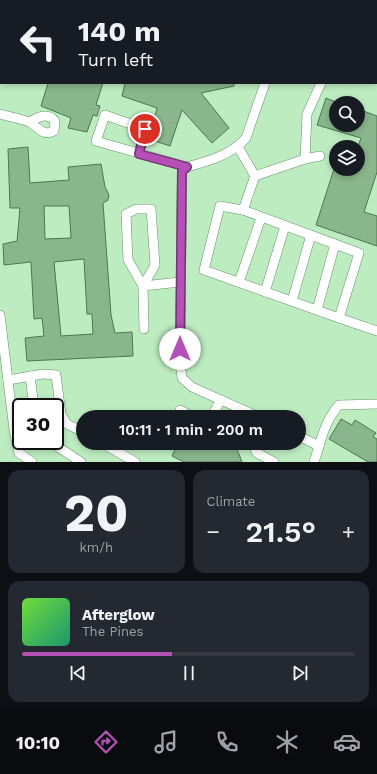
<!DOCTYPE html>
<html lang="en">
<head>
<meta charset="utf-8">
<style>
  :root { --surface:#171b24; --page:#242831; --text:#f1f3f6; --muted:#9ea1a6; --line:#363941; --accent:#b450b6 }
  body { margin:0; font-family:"Work Sans",sans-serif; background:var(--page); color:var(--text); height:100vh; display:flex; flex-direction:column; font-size:15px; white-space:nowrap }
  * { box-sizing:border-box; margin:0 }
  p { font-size:13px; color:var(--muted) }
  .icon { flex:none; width:22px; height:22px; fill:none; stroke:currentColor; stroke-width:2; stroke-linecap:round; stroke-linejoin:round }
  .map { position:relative; height:462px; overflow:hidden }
  .side { display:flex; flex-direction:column; gap:8px; padding:8px; background:#0d0f14; flex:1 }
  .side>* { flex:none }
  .banner { position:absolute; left:0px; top:0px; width:377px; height:84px; box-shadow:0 2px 6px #0003; background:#171b24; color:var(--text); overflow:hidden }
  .buttons { position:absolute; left:329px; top:96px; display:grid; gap:8px }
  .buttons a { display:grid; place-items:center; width:36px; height:36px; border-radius:50%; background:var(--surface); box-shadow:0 2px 6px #0003; font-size:20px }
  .speed { position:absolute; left:12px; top:398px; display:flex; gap:8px; font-size:20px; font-weight:700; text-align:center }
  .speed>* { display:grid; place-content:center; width:52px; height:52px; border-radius:50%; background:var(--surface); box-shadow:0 2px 6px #0003; line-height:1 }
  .speed .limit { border:2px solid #111; border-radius:6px; background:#fff; color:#111 }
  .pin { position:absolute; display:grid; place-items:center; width:34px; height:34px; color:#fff; margin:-17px; border:2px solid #fff; border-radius:50%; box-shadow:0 1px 4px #0007 }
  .me { position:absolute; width:44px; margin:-22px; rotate:0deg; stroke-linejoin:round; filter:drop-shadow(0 0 3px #0008) }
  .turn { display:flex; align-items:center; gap:14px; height:84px; padding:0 12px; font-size:18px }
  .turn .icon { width:52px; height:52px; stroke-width:2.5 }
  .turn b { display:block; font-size:28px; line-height:34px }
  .big { font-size:30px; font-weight:600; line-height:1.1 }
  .side .tile { flex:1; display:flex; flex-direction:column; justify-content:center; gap:6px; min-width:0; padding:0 14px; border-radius:12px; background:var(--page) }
  .side .dial { align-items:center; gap:0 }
  .dial b { font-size:52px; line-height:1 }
  .song { display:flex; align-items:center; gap:12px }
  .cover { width:48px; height:48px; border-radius:6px; background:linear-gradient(135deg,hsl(100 70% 55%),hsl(160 70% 35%)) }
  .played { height:4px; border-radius:2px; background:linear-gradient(90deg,var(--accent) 45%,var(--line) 45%) }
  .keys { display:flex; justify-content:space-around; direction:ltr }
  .heat { display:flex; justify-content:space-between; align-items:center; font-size:22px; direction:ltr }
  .side .tiles { flex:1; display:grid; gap:8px; grid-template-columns:1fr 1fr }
  .tile:last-child { grid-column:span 2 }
  .trip { position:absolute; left:76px; top:410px; width:230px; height:40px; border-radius:20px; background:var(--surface); box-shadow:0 2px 6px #0003; font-weight:600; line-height:40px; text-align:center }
  .tab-bar { display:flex; height:64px; justify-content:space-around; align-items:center; background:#090b0e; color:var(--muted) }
  .tab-bar .icon { width:28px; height:28px }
  .tab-bar .current { color:var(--accent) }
  .tab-bar b { font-size:18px; color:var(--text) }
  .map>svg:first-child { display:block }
  .building { fill:#89b68c; stroke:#4c7750; fill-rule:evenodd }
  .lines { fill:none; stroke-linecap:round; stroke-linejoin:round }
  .minor-casing { stroke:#67936a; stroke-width:10 }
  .major-casing { stroke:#67936a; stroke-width:12 }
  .minor { stroke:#fff; stroke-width:9 }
  .major { stroke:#fff; stroke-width:11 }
  .route-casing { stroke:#753476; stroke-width:10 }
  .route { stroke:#b450b6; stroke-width:7 }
</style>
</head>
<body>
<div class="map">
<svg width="377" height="462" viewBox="0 0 377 462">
  <rect width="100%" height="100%" fill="#bdecc0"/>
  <g class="building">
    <path d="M48 83H103L96 105 100 106 97 116 93 115 87 132 68 128 71 118 41 106Z"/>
    <path d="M125 83H234V86L201 93 229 128 212 143 182 110 170 146 149 139 157 108 122 96Z"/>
    <path d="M326 98 336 102V125H358V109L377 116V172L364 212 377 216V246L316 225 334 169H358V146L361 138 317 125Z"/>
    <path d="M28 147 30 183 69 180 68 167 101 164 105 187 109 195 108 200 103 203 111 315 115 333 132 332 133 356 27 361 25 338 44 336 42 318 34 319 31 262 4 265 3 244 17 241 20 208H10L8 149ZM44 206H69L71 238 45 239ZM84 259 87 314H92L93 334 61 336 54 262Z"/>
    <path d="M341 419 352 425 355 420 376 433 373 437 377 439V462H368L329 439Z"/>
    <path d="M178 443H239L237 449 242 462H184L172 456Z"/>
  </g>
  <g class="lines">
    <defs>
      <g id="minor">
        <path d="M175 0 178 1"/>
        <path d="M120 1 121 0"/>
        <path d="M272 1 273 0"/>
        <path d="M286 1 287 0"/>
        <path d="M376 64H377"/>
        <path d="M0 114C9 117 20 118 29 122 38 126 42 137 54 131L55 121C47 112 38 117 30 122"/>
        <path d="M238 147 255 176 243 210"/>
        <path d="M139 154 145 129 105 115 96 141 187 167"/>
        <path d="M305 159 307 114 321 83"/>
        <path d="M255 176 305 159 320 156"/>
        <path d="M220 206 243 210 359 253 339 318 204 270Z"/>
        <path d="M136 209H151L155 265 143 286 128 260 126 214Z"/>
        <path d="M239 282 261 218"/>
        <path d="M265 292 285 226"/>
        <path d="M292 301 311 235"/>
        <path d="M317 310 335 244"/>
        <path d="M0 315 14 430 19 453 32 462"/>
        <path d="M339 318 377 331"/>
        <path d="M144 329 143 286 180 282"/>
        <path d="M30 376 34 407"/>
        <path d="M8 380 43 374 56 375 61 414 67 424 83 432"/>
        <path d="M180 410 193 417"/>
        <path d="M211 417 221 400"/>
        <path d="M259 417 192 387 182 378 180 362 182 171 187 167C209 161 231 155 246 138L265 83"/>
        <path d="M299 436 319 446"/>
        <path d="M49 441 81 462"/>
        <path d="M102 443 135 462"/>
        <path d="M252 443 257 453 274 462"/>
        <path d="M314 462C321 441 324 422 339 405L377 404"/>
      </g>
      <path id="major" d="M370 0 373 1"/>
    </defs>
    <use href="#minor" class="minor-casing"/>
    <use href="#major" class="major-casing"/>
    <use href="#minor" class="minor"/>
    <use href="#major" class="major"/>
  </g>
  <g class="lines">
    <defs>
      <path id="route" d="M145 129 139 154 187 167 182 171 180 349"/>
    </defs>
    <use href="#route" class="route-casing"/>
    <use href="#route" class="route"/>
  </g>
</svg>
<div class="buttons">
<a><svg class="icon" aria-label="search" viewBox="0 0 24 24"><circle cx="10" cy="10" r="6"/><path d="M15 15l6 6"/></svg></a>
<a><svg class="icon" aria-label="layers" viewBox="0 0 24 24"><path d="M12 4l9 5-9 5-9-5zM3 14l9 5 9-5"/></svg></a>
</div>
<div class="speed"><div class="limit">30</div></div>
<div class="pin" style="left:145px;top:129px;background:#d93025"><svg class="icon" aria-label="arrive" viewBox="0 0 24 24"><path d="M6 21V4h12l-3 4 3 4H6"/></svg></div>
<svg class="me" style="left:180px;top:349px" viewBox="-20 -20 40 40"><circle r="19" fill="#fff"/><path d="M0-13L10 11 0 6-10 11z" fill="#b450b6"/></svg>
<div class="trip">10:11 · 1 min · 200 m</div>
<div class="banner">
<div class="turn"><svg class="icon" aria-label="left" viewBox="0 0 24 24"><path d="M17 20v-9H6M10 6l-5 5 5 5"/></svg><div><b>140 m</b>Turn left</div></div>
</div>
</div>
<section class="side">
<div class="tiles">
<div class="tile dial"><b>20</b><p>km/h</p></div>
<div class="tile"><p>Climate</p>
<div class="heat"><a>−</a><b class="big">21.5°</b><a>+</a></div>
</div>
<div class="tile">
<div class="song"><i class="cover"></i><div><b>Afterglow</b><p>The Pines</p></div></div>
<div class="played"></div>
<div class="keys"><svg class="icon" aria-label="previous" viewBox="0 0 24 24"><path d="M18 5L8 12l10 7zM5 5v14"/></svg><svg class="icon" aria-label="pause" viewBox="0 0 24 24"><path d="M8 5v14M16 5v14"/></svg><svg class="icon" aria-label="next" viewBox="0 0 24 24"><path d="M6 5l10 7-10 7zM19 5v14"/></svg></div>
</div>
</div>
</section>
<nav class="tab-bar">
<b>10:10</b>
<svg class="icon current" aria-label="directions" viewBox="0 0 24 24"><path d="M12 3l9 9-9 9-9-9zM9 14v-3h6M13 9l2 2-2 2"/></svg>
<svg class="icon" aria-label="music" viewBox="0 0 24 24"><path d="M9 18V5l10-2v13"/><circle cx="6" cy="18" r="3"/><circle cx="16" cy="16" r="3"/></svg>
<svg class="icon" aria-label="phone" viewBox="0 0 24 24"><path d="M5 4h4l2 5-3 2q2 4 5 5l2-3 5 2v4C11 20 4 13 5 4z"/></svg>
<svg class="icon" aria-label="climate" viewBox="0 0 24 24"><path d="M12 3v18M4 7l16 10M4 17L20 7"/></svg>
<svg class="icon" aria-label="car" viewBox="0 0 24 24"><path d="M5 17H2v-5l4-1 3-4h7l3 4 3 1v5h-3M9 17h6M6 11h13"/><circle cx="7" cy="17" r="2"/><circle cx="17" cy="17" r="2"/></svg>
</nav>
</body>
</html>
